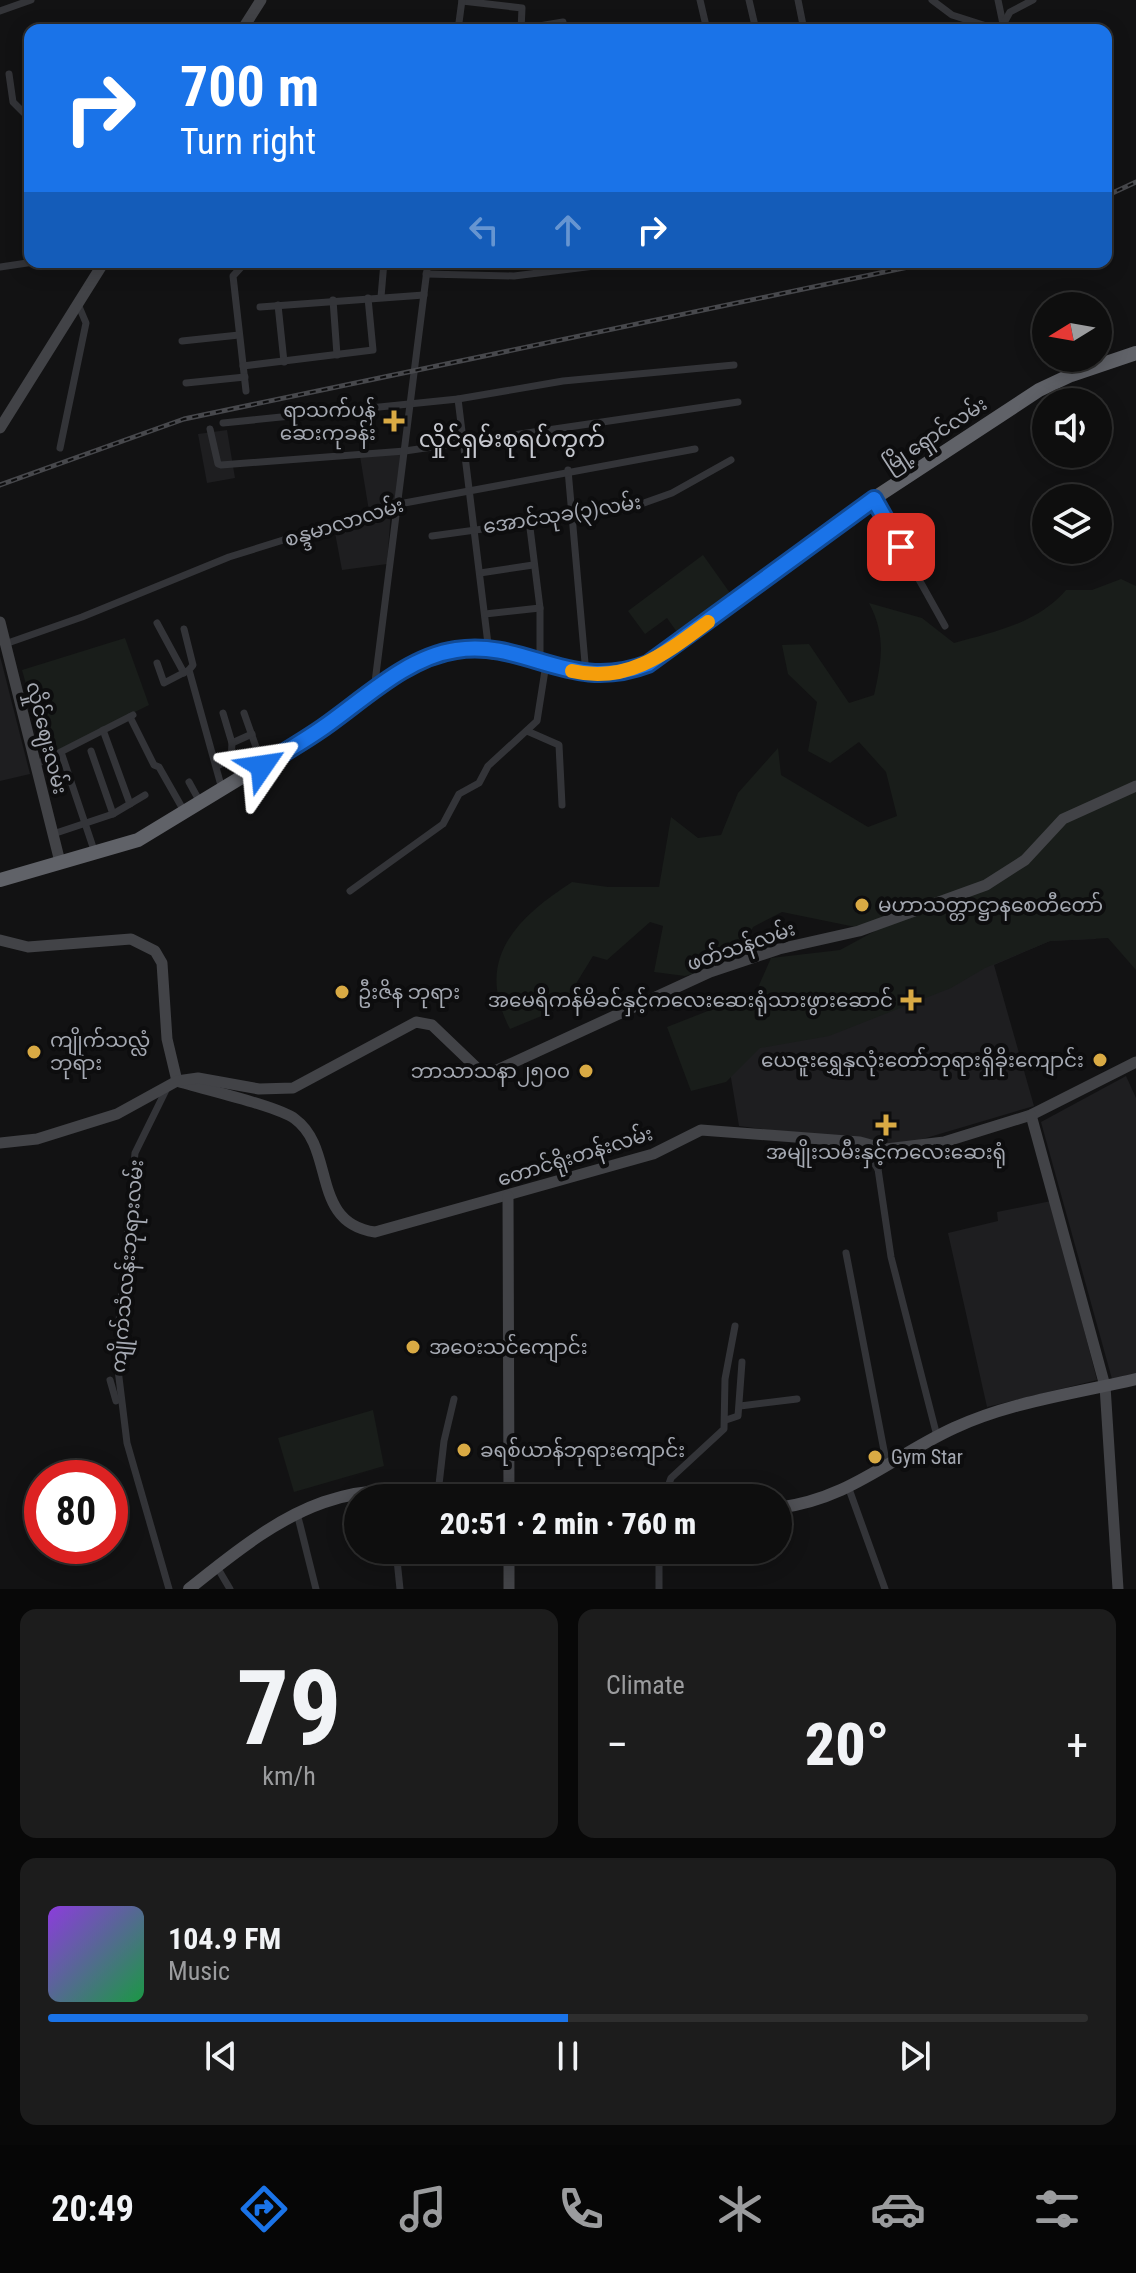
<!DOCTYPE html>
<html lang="en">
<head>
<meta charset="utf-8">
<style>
  :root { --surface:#0e0e0e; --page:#1c1c1c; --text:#f1f3f6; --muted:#9b9c9e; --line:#2e2e2e; --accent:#1a73e8 }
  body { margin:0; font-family:"Roboto Condensed","Noto Sans Myanmar",sans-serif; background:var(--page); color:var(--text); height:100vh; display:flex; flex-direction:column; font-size:30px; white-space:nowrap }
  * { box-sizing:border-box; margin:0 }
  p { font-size:26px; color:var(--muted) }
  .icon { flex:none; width:44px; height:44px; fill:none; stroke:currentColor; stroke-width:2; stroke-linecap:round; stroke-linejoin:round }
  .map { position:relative; height:1589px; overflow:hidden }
  .panel { display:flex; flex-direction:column; gap:20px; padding:20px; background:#080808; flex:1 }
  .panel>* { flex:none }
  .guide { position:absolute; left:24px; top:24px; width:1088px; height:244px; border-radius:16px; box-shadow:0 4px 20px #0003,0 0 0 2px var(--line); background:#1a73e8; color:#fff; overflow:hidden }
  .needle { width:52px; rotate:259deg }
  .controls { position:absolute; left:1032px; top:292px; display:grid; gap:16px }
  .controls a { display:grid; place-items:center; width:80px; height:80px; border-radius:50%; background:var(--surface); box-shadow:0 4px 20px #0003,0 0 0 2px var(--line); font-size:40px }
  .speed { position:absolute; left:24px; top:1460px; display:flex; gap:16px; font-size:40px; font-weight:700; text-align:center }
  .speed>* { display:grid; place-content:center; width:104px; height:104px; border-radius:50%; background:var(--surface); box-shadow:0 4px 20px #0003,0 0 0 2px var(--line); line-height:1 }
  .speed .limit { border:12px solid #d22; background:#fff; color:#111 }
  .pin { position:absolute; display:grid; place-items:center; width:68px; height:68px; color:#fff; margin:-34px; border-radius:16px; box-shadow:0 4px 12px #0006 }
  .me { position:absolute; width:88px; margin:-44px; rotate:58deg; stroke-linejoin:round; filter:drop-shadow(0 0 6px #0008) }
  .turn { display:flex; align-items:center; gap:28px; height:168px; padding:0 24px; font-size:36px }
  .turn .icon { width:104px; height:104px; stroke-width:2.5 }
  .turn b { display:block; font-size:56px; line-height:68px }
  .lanes { display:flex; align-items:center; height:76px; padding:0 24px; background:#0003; justify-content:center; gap:40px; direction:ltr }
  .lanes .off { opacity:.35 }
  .big { font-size:60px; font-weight:800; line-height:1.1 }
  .panel .card { flex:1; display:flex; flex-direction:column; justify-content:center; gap:12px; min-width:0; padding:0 28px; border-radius:16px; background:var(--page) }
  .panel .dial { align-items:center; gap:0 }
  .dial b { font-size:104px; line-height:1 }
  .song { display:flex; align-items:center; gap:24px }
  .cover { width:96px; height:96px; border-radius:12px; background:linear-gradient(135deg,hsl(270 70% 55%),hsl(140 70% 35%)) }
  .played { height:8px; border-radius:4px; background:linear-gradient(90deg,var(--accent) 50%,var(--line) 50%) }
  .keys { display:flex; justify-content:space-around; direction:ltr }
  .heat { display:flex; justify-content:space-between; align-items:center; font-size:44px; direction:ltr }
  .panel .tiles { flex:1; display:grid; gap:20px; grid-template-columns:1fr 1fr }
  .card:last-child { grid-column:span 2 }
  .trip { position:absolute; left:344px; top:1484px; width:448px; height:80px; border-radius:40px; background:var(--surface); box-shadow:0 4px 20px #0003,0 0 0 2px var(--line); font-weight:800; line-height:80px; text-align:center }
  .dock { display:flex; height:128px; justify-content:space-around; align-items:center; background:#060606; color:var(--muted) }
  .dock .icon { width:56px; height:56px }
  .dock .on { color:var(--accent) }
  .dock b { font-size:36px; color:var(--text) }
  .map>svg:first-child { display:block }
  .built { fill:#1e1e20 }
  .green { fill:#191d1a }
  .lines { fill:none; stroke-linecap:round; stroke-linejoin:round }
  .street { stroke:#333438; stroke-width:7 }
  .secondary { stroke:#424347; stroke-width:11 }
  .primary { stroke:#505156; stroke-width:12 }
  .highway { stroke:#606268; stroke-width:14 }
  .rail-casing { stroke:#47484c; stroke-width:5 }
  .rail { stroke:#0d0d0e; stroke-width:2; stroke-dasharray:6; stroke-linecap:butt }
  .route-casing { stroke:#114b97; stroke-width:20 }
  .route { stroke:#1a73e8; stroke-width:14 }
  .slow { stroke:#f59e0b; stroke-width:14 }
  .poi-dot { fill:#d9aa44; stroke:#0d0d0e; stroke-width:3 }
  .labels { text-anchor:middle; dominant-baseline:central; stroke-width:8; stroke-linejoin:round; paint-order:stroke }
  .poi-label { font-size:20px; fill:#a5a9b2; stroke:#0d0d0e; text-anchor:start }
  .street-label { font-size:20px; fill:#a5a9b2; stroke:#0d0d0e }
  .quarter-label { font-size:24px; fill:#c6c8cf; stroke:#0d0d0e }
</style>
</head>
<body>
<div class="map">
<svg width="1136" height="1589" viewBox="0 0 1136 1589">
  <rect width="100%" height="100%" fill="#121213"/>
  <g class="built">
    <path d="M227 430 235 478 207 483 198 434Z"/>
    <path d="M402 449 396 504 369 511 360 456Z"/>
    <path d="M391 510 387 564 342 570 333 522Z"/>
    <path d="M0 656 30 774 0 781Z"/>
    <path d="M1085 900 1096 939 1050 941 994 965 1034 1106 899 1146 739 1126 724 1036Z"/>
    <path d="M1126 1076 1136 1098V1374L1112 1379 1041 1122Z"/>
    <path d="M1051 1201 1097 1380 987 1407 948 1233 998 1221 997 1212Z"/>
  </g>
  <g class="green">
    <path d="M703 555 730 593 677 632 667 618 645 634 628 611Z"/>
    <path d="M1121 579 1136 586V970L1108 938 1050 941 985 968 951 988 829 1036 760 1048 726 1082 691 1091 667 1027 756 992 771 958 840 950 875 931 782 912 753 927 737 962 685 976 654 972 663 926 650 922 607 960 593 956 561 1008 510 1029C474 960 515 919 572 882L608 887H659L671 817 698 838 721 835 738 793 778 748 781 775 868 827 897 816 886 772 859 742 830 763 808 751 817 702 788 674 782 645 809 644 849 703 874 695C882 660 886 635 869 603L922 618 954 643C994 632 1038 623 1066 590H1092Z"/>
    <path d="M125 638 149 705 46 756 22 670Z"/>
    <path d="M373 1410 384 1466 294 1492 278 1438Z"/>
  </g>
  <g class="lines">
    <g class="street">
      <path d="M700 0 707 30"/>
      <path d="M749 0 756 30"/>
      <path d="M798 0 804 30"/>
      <path d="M932 0 952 15 999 30"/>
      <path d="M998 0 1003 24"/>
      <path d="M462 1 522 8 521 30"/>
      <path d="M0 11 31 0"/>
      <path d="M521 29 563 22"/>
      <path d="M458 30 462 0"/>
      <path d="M1000 30 1010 12 1033 0"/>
      <path d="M9 74 13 102 24 113 30 112"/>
      <path d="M246 262 233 276 246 391"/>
      <path d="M0 267 34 262"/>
      <path d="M426 274 514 276 627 262"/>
      <path d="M381 297 384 262"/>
      <path d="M333 300 337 355"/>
      <path d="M278 305 284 362"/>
      <path d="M260 307 424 295"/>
      <path d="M182 341 239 335"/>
      <path d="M243 366 373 350 368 298"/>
      <path d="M186 383 245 377"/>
      <path d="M458 399 489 652"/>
      <path d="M223 423 458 399 563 381 734 365"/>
      <path d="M210 429 218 464 221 465 405 451 738 402"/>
      <path d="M60 448 86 323 78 304"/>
      <path d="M568 470 586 674"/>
      <path d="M874 499 945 626"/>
      <path d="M529 520 540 608V663"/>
      <path d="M432 536 627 509 672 493 731 460"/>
      <path d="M480 573 533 565"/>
      <path d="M485 614 540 608"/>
      <path d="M157 623 184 673"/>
      <path d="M184 629 193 665 189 670 222 789"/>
      <path d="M5 644 82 617 229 557 399 504 695 449"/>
      <path d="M157 663 164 683 187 671"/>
      <path d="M374 690 428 262"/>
      <path d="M244 713 262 764"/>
      <path d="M130 717 154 765 159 767 184 811"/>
      <path d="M103 730 130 804"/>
      <path d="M527 731 559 745 562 805"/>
      <path d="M232 743 252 734"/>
      <path d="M91 751 113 814"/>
      <path d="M61 752 95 853"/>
      <path d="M35 765 133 715"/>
      <path d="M217 766 231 759 232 743 223 713"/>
      <path d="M189 782 200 802"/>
      <path d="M53 834 113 814 145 795"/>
      <path d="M350 891 443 824 459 794 479 783 488 766 537 721 546 664"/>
      <path d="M167 1088 135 1153 116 1353 127 1443 169 1589"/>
      <path d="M860 1143 878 1169 891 1257 937 1436"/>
      <path d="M878 1169 886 1149"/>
      <path d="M846 1253 887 1466"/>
      <path d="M110 1380 116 1401"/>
      <path d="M740 1406 797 1399"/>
      <path d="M726 1420 738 1416 742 1362"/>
      <path d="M849 1489 885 1589"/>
      <path d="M438 1493 444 1441 454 1399"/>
      <path d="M664 1498 671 1478 724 1429 725 1379 735 1326"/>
      <path d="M297 1513 316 1589"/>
      <path d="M396 1550 400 1589"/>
      <path d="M217 1567 230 1589"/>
      <path d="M659 1589V1550"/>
    </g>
    <g class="secondary">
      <path d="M242 30 261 0"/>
      <path d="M0 428 104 262"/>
      <path d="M0 622 60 862"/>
      <path d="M0 940 28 947 131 939 155 951 162 963 167 1039 177 1081C202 1089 278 1106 295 1119 336 1149 310 1223 375 1232L653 1154 701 1130 860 1142 886 1149 944 1142 1031 1115 1136 1062"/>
      <path d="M1031 1115 1105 1386 1118 1589"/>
      <path d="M0 1143 37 1139 117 1114 177 1081 198 1078 259 1089 293 1088 416 1022 432 1025 479 1070H497L710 972 779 949 859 931 986 885 1025 860 1063 819 1136 786"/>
      <path d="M508 1196 509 1498"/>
      <path d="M509 1550V1589"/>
    </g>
    <g class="primary">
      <path d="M778 1508C850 1499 891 1457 954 1428 1010 1402 1076 1393 1136 1379"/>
      <path d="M189 1589C295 1503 344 1474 483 1498"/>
    </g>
    <path class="highway" d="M0 880 138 840 321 729 404 670 444 652 466 649 507 654 586 674H620L648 664 841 520 1039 390 1071 375 1136 353"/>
    <defs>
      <g id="rail">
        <path d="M1106 196 1136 182"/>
        <path d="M0 485 184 419 932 262"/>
      </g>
    </defs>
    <use href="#rail" class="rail-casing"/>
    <use href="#rail" class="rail"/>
  </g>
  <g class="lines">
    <defs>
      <path id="route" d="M262 766C283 753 304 741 324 727 364 699 407 657 456 650 526 639 570 694 648 664L874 499 901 547"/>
    </defs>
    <use href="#route" class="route-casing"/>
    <use href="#route" class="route"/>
    <path class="slow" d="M572 671C627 684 665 654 708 622"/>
  </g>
  <g class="poi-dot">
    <path d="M390 409h8v8h8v8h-8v8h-8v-8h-8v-8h8z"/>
    <circle cx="862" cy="905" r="8"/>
    <circle cx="342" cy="992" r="8"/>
    <path d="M907 988h8v8h8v8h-8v8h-8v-8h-8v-8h8z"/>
    <circle cx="34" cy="1052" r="8"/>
    <circle cx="1100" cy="1060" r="8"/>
    <circle cx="586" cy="1071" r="8"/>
    <path d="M882 1113h8v8h8v8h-8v8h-8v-8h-8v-8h8z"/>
    <circle cx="413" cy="1347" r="8"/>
    <circle cx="464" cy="1450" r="8"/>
    <circle cx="875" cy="1457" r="8"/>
  </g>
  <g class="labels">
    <g class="poi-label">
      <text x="376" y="410" text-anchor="end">ရာသက်ပန်<tspan x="376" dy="23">ဆေးကုခန်း</tspan></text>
      <text x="878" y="905">မဟာသတ္တာဋ္ဌာနစေတီတော်</text>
      <text x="358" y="992">ဦးဇိန ဘုရား</text>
      <text x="893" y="1000" text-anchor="end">အမေရိကန်မိခင်နှင့်ကလေးဆေးရုံသားဖွားဆောင်</text>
      <text x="50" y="1040">ကျိုက်သလ္လံ<tspan x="50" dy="23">ဘုရား</tspan></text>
      <text x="1084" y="1060" text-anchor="end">ယေဇူးရွှေနှလုံးတော်ဘုရားရှိခိုးကျောင်း</text>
      <text x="570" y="1071" text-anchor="end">ဘာသာသနာ၂၅၀၀</text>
      <text x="886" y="1152" text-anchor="middle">အမျိုးသမီးနှင့်ကလေးဆေးရုံ</text>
      <text x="429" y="1347">အဝေးသင်ကျောင်း</text>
      <text x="480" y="1450">ခရစ်ယာန်ဘုရားကျောင်း</text>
      <text x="891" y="1457">Gym Star</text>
    </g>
    <g class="street-label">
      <text transform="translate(935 434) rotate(-33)">မြို့ရှောင်လမ်း</text>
      <text transform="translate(562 514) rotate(-9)">အောင်သုခ(၃)လမ်း</text>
      <text transform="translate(344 522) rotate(-17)">စန္ဒမာလာလမ်း</text>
      <text transform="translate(47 738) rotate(76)">လှိုင်ဈေးလမ်း</text>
      <text transform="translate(741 946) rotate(-19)">ဖတ်သန်လမ်း</text>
      <text transform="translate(575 1156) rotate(-17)">တောင်ရိုးတန်းလမ်း</text>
      <text transform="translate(127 1266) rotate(-85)">ကျိုက်သံလန်းဘုရားလမ်း</text>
    </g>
    <g class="quarter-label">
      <text x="512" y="439">လှိုင်ရှမ်းစုရပ်ကွက်</text>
    </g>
  </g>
</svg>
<div class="controls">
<a><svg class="needle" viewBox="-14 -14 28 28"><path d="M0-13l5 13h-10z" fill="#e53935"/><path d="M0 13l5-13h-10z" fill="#9b9c9e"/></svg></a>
<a><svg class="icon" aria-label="sound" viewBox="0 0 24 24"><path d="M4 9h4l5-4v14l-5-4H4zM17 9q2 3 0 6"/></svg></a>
<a><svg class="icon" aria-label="layers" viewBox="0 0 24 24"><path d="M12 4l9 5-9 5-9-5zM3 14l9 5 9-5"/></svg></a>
</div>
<div class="speed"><div class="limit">80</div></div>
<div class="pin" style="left:901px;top:547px;background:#d93025"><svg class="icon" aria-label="arrive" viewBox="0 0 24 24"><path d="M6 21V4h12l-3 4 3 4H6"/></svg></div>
<svg class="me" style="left:262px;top:766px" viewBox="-20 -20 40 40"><path d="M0-17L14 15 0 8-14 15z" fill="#1a73e8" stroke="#fff" stroke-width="4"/></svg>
<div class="trip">20:51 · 2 min · 760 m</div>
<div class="guide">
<div class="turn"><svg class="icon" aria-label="right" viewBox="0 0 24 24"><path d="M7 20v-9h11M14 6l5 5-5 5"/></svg><div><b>700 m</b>Turn right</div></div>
<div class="lanes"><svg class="icon off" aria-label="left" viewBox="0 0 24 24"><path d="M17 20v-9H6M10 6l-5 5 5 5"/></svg><svg class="icon off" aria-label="ahead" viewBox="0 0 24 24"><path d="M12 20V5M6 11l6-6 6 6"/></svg><svg class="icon" aria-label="right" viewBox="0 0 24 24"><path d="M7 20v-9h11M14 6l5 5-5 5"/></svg></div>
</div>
</div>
<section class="panel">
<div class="tiles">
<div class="card dial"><b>79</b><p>km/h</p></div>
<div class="card"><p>Climate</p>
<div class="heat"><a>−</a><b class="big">20°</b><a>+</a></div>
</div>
<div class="card">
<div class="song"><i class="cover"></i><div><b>104.9 FM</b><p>Music</p></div></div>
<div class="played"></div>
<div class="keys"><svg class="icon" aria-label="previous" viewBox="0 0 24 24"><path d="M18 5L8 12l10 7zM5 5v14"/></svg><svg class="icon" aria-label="pause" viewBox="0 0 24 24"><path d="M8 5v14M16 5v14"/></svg><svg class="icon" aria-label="next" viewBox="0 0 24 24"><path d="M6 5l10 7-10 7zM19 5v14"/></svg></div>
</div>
</div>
</section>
<nav class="dock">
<b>20:49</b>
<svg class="icon on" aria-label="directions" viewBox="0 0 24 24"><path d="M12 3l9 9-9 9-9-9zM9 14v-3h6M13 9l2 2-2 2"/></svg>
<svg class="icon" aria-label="music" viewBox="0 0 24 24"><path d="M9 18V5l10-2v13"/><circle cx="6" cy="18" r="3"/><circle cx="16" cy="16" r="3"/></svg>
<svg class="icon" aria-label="phone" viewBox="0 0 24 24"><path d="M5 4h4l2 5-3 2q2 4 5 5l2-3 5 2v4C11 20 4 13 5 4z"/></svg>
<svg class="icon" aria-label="climate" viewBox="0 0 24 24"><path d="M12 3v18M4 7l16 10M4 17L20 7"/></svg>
<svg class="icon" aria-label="car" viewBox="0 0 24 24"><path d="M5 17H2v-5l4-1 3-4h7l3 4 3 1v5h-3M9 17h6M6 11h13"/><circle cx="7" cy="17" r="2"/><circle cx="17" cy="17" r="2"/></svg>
<svg class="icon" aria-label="filters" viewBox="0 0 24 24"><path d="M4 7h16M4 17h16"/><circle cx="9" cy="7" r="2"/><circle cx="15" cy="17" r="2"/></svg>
</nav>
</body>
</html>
